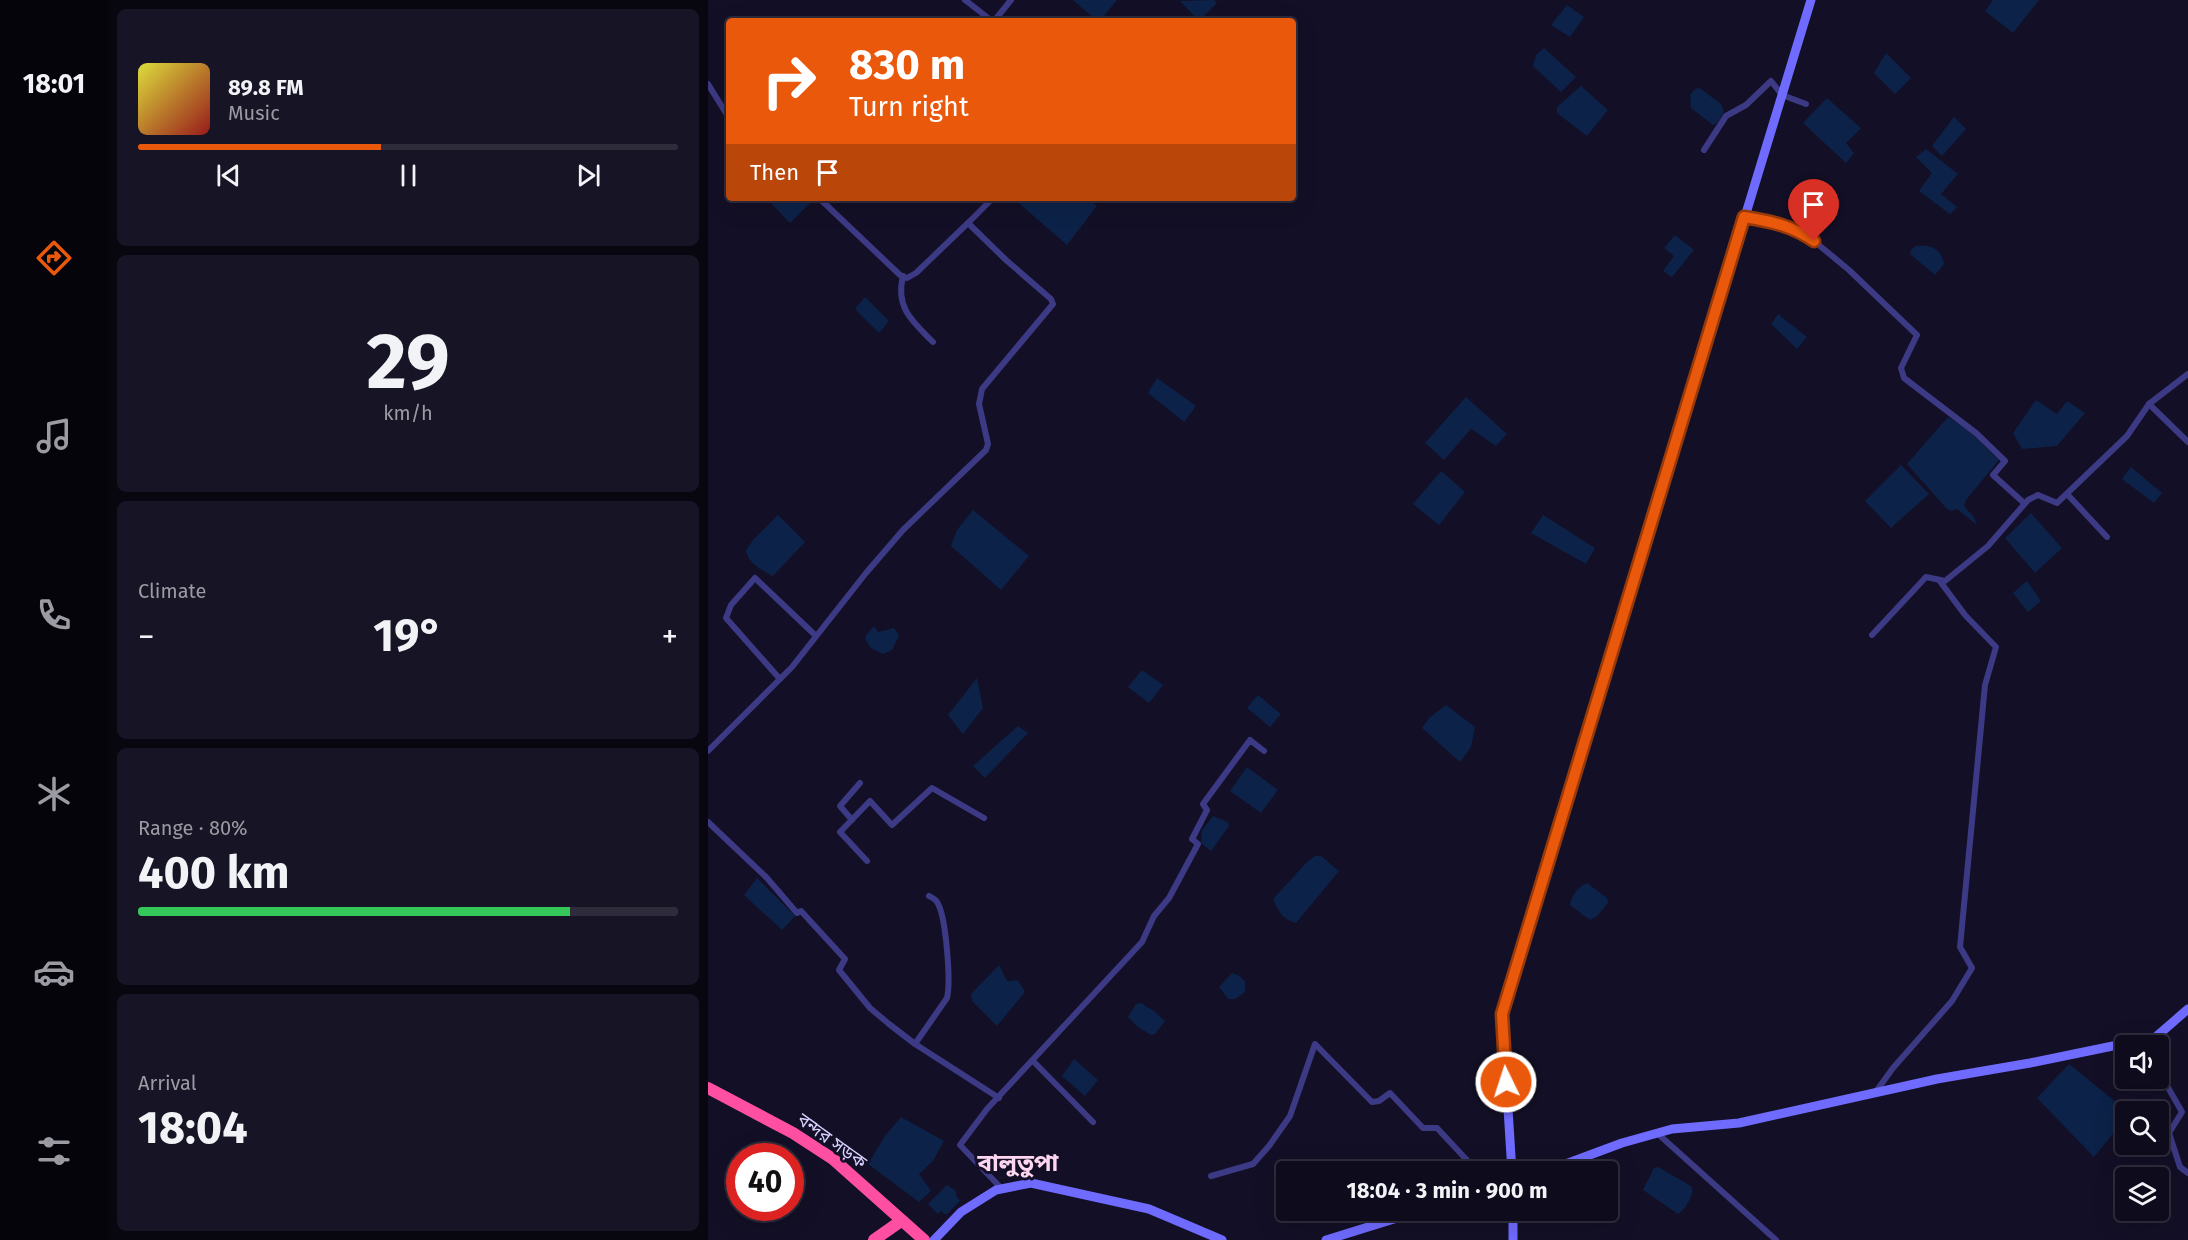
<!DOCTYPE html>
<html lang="en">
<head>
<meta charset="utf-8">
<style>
  :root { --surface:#0e0b1c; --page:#171425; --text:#f1f3f6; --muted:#9b9ba3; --line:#2e2b3b; --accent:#ea580c }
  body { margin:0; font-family:"Fira Sans","Noto Sans Bengali",sans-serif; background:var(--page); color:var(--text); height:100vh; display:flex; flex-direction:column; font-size:22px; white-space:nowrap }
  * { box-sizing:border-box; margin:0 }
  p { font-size:20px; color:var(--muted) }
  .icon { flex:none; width:33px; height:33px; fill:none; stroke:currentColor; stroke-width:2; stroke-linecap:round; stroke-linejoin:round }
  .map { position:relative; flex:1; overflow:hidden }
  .drawer { display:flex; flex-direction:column; gap:9px; padding:9px; background:#08060f; width:600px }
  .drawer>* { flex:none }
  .guide { position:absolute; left:18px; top:18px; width:570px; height:183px; border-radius:6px; box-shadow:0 6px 24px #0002,0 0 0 2px var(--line); background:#ea580c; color:#fff; overflow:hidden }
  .buttons { position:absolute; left:1407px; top:1035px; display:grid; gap:12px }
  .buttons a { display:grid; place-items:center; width:54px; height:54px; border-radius:6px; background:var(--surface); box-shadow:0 6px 24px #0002,0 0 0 2px var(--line); font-size:30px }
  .speed { position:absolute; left:18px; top:1143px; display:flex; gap:12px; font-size:30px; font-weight:700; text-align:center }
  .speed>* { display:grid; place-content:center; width:78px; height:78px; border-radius:50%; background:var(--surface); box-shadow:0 6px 24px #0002,0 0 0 2px var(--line); line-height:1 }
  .speed .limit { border:9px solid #d22; background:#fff; color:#111 }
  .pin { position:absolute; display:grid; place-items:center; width:51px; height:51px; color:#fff; margin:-62px -26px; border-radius:50% 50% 50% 0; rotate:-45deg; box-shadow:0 0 6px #0007 }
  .pin .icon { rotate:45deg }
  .me { position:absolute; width:66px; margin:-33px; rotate:356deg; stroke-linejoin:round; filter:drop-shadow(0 0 4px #0008) }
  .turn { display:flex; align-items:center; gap:21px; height:126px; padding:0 24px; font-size:27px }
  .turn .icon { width:78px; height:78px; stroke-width:2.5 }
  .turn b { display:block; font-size:42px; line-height:51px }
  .then { display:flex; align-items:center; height:57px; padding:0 24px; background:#0003; gap:12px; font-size:22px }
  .big { font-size:45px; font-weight:700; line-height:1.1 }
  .drawer .widget { flex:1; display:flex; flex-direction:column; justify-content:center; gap:9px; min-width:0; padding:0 21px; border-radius:9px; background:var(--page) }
  .drawer .dial { align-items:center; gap:0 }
  .dial b { font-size:78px; line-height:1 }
  .song { display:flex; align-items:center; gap:18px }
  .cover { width:72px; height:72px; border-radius:9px; background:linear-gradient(135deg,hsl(60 70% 55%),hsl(0 70% 35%)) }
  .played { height:6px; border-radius:3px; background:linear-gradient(90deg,var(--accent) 45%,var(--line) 45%) }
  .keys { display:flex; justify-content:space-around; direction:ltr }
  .heat { display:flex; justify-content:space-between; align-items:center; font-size:33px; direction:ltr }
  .charge { height:9px; border-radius:4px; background:linear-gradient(90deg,#34c759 80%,var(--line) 0) }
  .trip { position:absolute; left:568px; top:1161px; width:342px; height:60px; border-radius:6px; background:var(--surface); box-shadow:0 6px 24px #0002,0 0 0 2px var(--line); font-weight:700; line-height:60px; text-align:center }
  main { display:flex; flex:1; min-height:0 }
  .menu { display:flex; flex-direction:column; width:108px; justify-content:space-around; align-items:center; background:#06040b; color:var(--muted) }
  .menu .icon { width:42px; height:42px }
  .menu .selected { color:var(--accent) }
  .menu b { font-size:27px; color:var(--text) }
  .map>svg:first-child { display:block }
  .water { fill:#0c2248 }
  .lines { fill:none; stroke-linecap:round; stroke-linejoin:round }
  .street { stroke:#3d3a85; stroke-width:6 }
  .secondary { stroke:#6f6bff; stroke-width:9 }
  .highway { stroke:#ff4fa3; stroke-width:12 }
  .route-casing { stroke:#983908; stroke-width:15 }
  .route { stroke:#ea580c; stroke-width:10 }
  .labels { text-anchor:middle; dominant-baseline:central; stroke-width:6; stroke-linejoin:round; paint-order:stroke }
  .street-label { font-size:18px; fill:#d9d4ff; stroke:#130f26 }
  .district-label { font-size:24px; font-weight:bold; fill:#ffd6f0; stroke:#130f26 }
</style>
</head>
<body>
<main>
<nav class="menu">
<b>18:01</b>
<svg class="icon selected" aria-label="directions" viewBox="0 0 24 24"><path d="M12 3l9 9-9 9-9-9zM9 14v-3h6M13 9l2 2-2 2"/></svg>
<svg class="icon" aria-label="music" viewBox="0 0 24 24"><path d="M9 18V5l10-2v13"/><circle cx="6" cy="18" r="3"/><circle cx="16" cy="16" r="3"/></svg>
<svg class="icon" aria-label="phone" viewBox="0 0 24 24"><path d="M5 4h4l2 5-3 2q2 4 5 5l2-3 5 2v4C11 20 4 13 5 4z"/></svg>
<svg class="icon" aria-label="climate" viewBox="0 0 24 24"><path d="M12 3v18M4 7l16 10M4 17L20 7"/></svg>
<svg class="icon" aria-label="car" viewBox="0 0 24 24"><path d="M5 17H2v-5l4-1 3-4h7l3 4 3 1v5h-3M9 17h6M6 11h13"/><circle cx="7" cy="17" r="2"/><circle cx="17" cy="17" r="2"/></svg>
<svg class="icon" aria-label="filters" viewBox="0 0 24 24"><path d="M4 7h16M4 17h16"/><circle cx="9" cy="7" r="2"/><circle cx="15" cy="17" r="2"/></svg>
</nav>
<section class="drawer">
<div class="widget">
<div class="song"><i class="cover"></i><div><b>89.8 FM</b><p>Music</p></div></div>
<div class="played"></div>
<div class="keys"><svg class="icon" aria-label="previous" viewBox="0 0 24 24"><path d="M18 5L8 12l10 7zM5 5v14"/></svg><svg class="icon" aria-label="pause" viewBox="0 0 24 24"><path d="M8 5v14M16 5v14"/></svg><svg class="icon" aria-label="next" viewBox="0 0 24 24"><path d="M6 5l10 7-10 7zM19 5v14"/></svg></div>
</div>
<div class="widget dial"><b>29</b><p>km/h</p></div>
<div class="widget"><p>Climate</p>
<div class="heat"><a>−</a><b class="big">19°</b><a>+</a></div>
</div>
<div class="widget"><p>Range · 80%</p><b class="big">400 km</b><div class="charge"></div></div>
<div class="widget"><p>Arrival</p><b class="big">18:04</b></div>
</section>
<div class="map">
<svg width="1480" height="1240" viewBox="0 0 1480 1240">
  <rect width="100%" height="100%" fill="#130f26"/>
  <g class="water">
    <path d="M365 0H409L392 21H389Z"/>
    <path d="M506 0 509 3 491 21 472 1Z"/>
    <path d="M1285 0H1331L1305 33 1277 11Z"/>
    <path d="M859 5 876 17 862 37 843 25Z"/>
    <path d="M836 48 868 77 853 92 825 66 828 55Z"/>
    <path d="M1178 53 1203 78 1187 94 1166 73Z"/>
    <path d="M873 86 900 110 879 136 849 113V107Z"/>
    <path d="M992 88 1013 104 1016 112 1009 123 1005 125 983 108 982 95 987 89Z"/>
    <path d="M1119 98 1153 128 1138 143 1146 153 1138 163 1095 123Z"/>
    <path d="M1246 117 1258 129 1234 156 1224 146Z"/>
    <path d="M1218 149 1250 174 1233 194 1249 207 1242 214 1211 191 1224 173 1208 157Z"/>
    <path d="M58 198H97L102 203 82 223Z"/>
    <path d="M309 198H379L389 206 359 245 307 200Z"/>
    <path d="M967 235 986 250 964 277 955 271 966 256 956 248Z"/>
    <path d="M1208 246C1224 245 1233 248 1236 264L1227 275 1202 254 1203 250Z"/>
    <path d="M157 297 181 321 171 333 147 309Z"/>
    <path d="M1070 314 1099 337 1089 349 1063 324Z"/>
    <path d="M449 378 488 406 476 422 440 393Z"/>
    <path d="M758 397 799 434 788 446 763 429 736 460 717 443Z"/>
    <path d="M1328 400 1349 414 1359 401 1377 413 1349 446 1314 449 1305 433Z"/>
    <path d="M1240 417 1259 429 1291 460 1258 500 1256 506 1266 517 1269 525 1249 509 1243 511 1238 508 1199 464Z"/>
    <path d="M1193 465 1221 494 1183 528 1157 501Z"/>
    <path d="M1423 467 1454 493 1446 503 1414 479Z"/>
    <path d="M733 471 757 492 731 525 705 504Z"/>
    <path d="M265 510 321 556 293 590 243 546 249 530Z"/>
    <path d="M1323 513 1354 548 1327 573 1297 538Z"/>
    <path d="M70 515 97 542 65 576C55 571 39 563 38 550L45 540Z"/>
    <path d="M835 515 887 548 878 564 823 533Z"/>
    <path d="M1319 581 1333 601 1320 612 1305 593Z"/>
    <path d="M166 626 170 632 186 628 191 636 184 650 175 654 163 648 157 639 158 635Z"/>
    <path d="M434 670 455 685 441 703 420 687Z"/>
    <path d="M269 678 275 708 255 734 240 715Z"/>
    <path d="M550 695 573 714 562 727 539 708Z"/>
    <path d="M738 705 767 727 763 747 752 762 714 728 721 718Z"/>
    <path d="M310 726 320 733 277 778 265 766Z"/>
    <path d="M539 767 570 790 553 813 522 791Z"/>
    <path d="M505 816 520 822 521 826 503 851 493 843 494 830Z"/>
    <path d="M607 856H613L631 871 588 923C574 919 571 912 565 899L599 862Z"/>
    <path d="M49 878 87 916 74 930 36 895Z"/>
    <path d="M879 883 899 898 900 903 889 916 882 920 862 905C863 896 870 887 879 883Z"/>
    <path d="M291 965 299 981 310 980 317 992 289 1026 264 1001 263 994Z"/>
    <path d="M524 973 530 975 537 981V992L527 999H520L511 987Z"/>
    <path d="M433 1003 446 1011 457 1021 447 1034 443 1035 430 1027 420 1017 428 1004Z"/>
    <path d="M366 1059 390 1080 377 1096 354 1076Z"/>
    <path d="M1361 1064 1419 1111 1418 1112 1417 1119 1386 1157 1329 1098Z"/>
    <path d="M193 1117 236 1141 225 1161 211 1174 223 1191 211 1202 160 1164 177 1136Z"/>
    <path d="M950 1167 983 1186 985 1191C982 1199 978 1209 970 1214L935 1190 946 1168Z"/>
    <path d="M239 1185 248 1191V1195L252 1201 238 1215 233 1211 230 1214 220 1204Z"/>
  </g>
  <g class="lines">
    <g class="street">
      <path d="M257 0 284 21"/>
      <path d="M286 21 303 0"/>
      <path d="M0 84 21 118"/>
      <path d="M996 150 1018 116 1038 105 1063 81 1074 95 1098 104"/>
      <path d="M1037 217 1080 226 1106 241 1141 270 1209 335 1193 368 1196 378 1268 433 1297 461 1285 475 1316 503"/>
      <path d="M260 223 285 198"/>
      <path d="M195 276C187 308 205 322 225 342"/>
      <path d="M1480 374 1441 404 1480 442"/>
      <path d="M1359 494 1399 537"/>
      <path d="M1164 635 1218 577 1237 581 1280 546 1320 500 1330 495 1349 503 1419 436 1441 404"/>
      <path d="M72 679 18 618 23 605 47 578 108 636"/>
      <path d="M0 751 84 667 158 573 195 530 278 450 280 444 271 404 274 389 345 304 343 299 298 260 260 223 208 273 199 278 192 275 111 198"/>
      <path d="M144 820 132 806 152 783"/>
      <path d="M0 822 59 878 89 913 93 911 137 959 131 970 162 1008 181 1024 207 1044 291 1098"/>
      <path d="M159 861 132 832 162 801 184 825 224 788 276 818"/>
      <path d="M207 1044 239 998C243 981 238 915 229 902 228 900 223 897 221 896"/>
      <path d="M325 1061 385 1122"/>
      <path d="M1450 1070 1474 1112 1461 1133 1472 1167 1480 1173"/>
      <path d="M1167 1093 1185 1068 1244 1001 1264 968 1252 947 1277 685 1288 647 1257 615 1231 580"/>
      <path d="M949 1133 1068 1240"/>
      <path d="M503 1176 545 1164 561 1146 582 1116 607 1044 664 1102 671 1101 682 1093 715 1128H729L770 1172"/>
      <path d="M294 1189 252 1145 279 1109 434 942 446 916 461 898 490 844 484 839 499 810 495 804 542 740 556 751"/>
    </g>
    <g class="secondary">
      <path d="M804 1172 794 1014 1103 0"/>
      <path d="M836 1172 914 1143 964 1129 1031 1123 1229 1079 1322 1063 1434 1040 1442 1042 1480 1009"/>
      <path d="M805 1210V1240"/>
      <path d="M226 1240 253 1212 288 1190 323 1183 441 1209 514 1240"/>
      <path d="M618 1240 715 1210"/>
    </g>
    <g class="highway">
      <path d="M0 1088 85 1133 125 1159 216 1240"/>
      <path d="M166 1240 193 1221"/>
    </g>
  </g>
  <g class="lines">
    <defs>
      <path id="route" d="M798 1082 794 1014 1036 217C1062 221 1085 226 1106 241"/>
    </defs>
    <use href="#route" class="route-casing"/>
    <use href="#route" class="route"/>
  </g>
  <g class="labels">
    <g class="street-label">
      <text transform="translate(124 1141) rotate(36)">বন্দর সড়ক</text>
    </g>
    <g class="district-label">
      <text x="310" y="1163">বালুতুপা</text>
    </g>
  </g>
</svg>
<div class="buttons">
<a><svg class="icon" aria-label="sound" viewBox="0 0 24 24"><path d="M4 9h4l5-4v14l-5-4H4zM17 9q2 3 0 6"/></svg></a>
<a><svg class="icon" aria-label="search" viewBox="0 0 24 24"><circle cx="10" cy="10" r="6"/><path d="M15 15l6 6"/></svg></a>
<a><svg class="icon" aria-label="layers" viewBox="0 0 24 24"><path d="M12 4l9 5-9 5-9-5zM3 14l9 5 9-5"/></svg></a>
</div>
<div class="speed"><div class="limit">40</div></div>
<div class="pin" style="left:1106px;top:241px;background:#d93025"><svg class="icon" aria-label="arrive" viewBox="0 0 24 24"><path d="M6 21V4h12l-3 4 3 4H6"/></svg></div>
<svg class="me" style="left:798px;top:1082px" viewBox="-20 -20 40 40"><circle r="17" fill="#ea580c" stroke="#fff" stroke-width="3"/><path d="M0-11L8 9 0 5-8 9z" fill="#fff"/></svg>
<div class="trip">18:04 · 3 min · 900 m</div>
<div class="guide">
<div class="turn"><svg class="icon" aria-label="right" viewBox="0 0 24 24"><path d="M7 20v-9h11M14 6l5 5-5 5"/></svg><div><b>830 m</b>Turn right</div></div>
<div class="then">Then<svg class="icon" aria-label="arrive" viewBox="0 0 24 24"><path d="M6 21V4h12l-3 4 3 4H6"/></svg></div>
</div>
</div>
</main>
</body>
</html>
